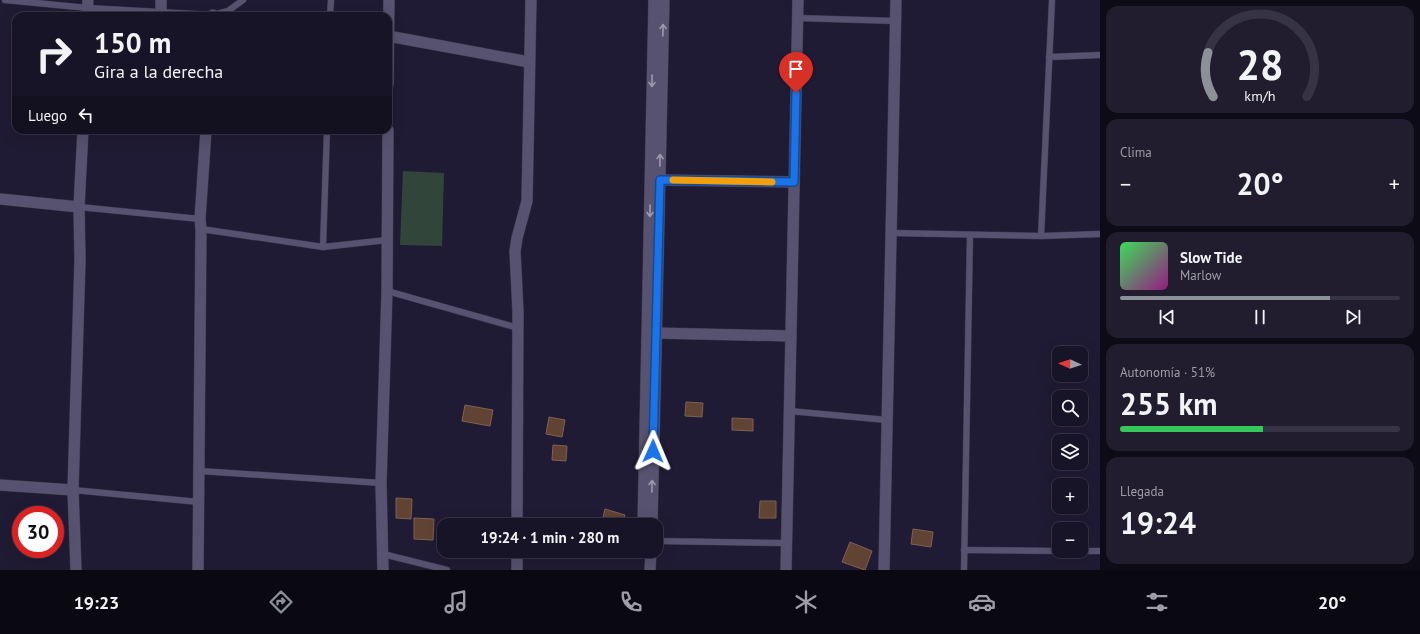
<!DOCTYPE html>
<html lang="es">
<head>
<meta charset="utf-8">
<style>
  :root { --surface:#181427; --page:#211d2f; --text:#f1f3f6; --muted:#9f9ea7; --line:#363344; --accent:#8c9099 }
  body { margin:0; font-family:"PT Sans",sans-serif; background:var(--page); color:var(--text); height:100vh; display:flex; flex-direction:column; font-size:15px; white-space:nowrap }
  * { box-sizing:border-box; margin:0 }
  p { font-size:13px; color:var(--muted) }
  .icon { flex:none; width:22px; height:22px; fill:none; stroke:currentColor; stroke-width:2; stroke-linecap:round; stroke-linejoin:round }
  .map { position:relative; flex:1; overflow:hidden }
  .panel { display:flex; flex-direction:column; gap:6px; padding:6px; background:#0d0b15; width:320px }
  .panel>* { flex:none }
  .guide { position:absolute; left:12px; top:12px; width:380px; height:122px; border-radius:12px; box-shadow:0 4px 16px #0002,0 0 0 1px var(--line); background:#181427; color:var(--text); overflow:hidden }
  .needle { width:26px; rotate:273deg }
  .controls { position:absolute; left:1052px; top:346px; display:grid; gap:8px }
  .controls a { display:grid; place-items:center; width:36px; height:36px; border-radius:8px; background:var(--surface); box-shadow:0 4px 16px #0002,0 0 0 1px var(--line); font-size:20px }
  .speed { position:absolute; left:12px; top:506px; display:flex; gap:8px; font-size:20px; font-weight:700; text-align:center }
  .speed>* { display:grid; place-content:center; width:52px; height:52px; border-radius:50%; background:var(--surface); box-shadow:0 4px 16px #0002,0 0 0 1px var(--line); line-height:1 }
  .speed .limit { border:6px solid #d22; background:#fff; color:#111 }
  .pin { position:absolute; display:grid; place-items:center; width:34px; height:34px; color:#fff; margin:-41px -17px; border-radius:50% 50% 50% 0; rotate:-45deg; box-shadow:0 0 4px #0007 }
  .pin .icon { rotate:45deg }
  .me { position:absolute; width:44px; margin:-22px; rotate:1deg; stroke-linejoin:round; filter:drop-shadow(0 0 3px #0008) }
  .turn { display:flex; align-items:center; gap:14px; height:84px; padding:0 16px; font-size:18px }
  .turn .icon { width:52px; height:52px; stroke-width:2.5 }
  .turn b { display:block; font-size:28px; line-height:34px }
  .then { display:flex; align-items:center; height:38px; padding:0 16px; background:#0003; gap:8px; font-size:15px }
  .big { font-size:30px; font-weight:600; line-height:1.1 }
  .panel .tile { flex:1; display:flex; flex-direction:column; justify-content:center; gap:6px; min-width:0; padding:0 14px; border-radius:12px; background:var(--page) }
  .panel .dial { align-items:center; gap:0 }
  .dial svg { height:104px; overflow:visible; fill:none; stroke:var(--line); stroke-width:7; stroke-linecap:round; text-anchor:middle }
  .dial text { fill:var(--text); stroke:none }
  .song { display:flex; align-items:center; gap:12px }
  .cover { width:48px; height:48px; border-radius:6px; background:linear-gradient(135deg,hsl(130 70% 55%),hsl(310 70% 35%)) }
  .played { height:4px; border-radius:2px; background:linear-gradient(90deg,var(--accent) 75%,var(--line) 75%) }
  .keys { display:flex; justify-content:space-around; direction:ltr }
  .heat { display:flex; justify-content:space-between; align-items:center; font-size:22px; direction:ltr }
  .charge { height:6px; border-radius:3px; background:linear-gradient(90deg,#34c759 51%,var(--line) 0) }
  .trip { position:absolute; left:437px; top:518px; width:226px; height:40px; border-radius:12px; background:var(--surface); box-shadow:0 4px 16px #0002,0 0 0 1px var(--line); font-weight:600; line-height:40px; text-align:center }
  .menu { display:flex; height:64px; justify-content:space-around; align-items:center; background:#0a0810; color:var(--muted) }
  .menu .icon { width:28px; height:28px }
  .menu .active { color:var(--accent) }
  .menu b { font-size:18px; color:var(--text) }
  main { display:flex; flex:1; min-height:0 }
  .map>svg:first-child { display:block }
  .green { fill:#32453b }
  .building { fill:#604333; stroke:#806151 }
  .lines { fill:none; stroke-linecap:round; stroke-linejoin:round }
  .service-casing { stroke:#3b374b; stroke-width:7 }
  .minor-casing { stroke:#3b374b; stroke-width:12 }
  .service { stroke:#57526f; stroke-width:6 }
  .minor { stroke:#57526f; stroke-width:11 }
  .oneway { stroke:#9d9ab0 }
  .route-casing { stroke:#114b97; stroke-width:10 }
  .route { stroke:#1a73e8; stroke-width:7 }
  .slow { stroke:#f59e0b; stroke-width:7 }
</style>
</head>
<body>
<main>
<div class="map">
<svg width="1100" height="570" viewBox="0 0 1100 570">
  <rect width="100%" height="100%" fill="#201b34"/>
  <path class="green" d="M403 171 444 173 442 246 400 245Z"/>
  <g class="building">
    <path d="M686 402 703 403 702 417 685 416Z"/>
    <path d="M465 405 493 410 490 426 462 421Z"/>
    <path d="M549 417 565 420 562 437 546 434Z"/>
    <path d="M732 418 753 419V431L732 430Z"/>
    <path d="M553 445 567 446 566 461 552 460Z"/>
    <path d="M396 498 412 499 411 519 396 518Z"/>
    <path d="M760 501H776V518H759Z"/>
    <path d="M605 509 625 515 622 525H601Z"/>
    <path d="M414 518 434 519 433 540 414 539Z"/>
    <path d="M913 529 933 532 931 547 911 544Z"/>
    <path d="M850 542 872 551 865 570 842 562Z"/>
  </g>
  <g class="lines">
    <defs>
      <g id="service">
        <path d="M5 0 88 8 213 15 228 11 243 0"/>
        <path d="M330 16 331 0"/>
        <path d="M797 18 896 21"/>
        <path d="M1049 57 1100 55"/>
        <path d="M79 207 200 219"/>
        <path d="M201 229 323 247 387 240"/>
        <path d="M891 233 1041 236 1100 234"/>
        <path d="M1041 236 1052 0"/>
        <path d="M323 247 327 130"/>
        <path d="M387 291 518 328"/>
        <path d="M789 411 887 420"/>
        <path d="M200 471 381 483"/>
        <path d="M73 490 199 502"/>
        <path d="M656 541 786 543"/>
        <path d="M964 550 1059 551"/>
        <path d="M1071 551H1100"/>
        <path d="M383 554 447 570"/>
        <path d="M964 570 970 235"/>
      </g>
      <g id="minor">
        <path d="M161 13V0"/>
        <path d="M87 16 88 0"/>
        <path d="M213 16V15"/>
        <path d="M388 36 529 62"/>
        <path d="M388 84 389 0"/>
        <path d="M660 180 794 182"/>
        <path d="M0 199 79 207"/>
        <path d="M656 333 791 336"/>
        <path d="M0 485 73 490"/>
        <path d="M517 525 518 312 515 251 517 238 527 201 531 0"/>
        <path d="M643 525 654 0"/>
        <path d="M652 525 664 0"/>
        <path d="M76 570 73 490 80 260 79 207 83 130"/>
        <path d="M198 570 201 229 200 219 206 130"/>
        <path d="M383 570 381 483 387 291 388 130"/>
        <path d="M517 570V551"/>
        <path d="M650 570 651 551"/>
        <path d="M786 570 798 0"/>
        <path d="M884 570 896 0"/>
      </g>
    </defs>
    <use href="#service" class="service-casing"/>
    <use href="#minor" class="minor-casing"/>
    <use href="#service" class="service"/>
    <use href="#minor" class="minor"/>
  </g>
  <defs><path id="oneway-shaft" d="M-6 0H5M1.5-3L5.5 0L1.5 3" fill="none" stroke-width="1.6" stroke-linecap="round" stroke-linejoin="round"/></defs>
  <g class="oneway">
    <use href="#oneway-shaft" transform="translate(663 30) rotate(-89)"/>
    <use href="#oneway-shaft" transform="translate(652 81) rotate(91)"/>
    <use href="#oneway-shaft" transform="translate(660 160) rotate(-89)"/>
    <use href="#oneway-shaft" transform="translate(650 211) rotate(91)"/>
    <use href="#oneway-shaft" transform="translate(652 486) rotate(-89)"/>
  </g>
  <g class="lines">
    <defs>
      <path id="route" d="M653 451 660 180 794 182 796 93"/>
    </defs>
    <use href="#route" class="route-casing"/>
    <use href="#route" class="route"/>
    <path class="slow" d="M673 180 772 182"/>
  </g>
</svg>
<div class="controls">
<a><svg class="needle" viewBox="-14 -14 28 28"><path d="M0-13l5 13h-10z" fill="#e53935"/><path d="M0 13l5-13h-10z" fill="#9f9ea7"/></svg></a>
<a><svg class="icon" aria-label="search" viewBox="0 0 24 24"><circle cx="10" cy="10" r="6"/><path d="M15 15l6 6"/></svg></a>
<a><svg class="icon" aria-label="layers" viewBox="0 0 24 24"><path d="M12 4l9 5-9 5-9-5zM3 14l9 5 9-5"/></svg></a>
<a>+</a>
<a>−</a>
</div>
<div class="speed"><div class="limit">30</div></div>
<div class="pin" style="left:796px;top:93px;background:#d93025"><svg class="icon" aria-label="arrive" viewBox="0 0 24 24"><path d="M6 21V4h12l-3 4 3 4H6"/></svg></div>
<svg class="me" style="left:653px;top:451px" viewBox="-20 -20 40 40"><path d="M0-17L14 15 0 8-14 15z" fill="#1a73e8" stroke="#fff" stroke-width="4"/></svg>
<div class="trip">19:24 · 1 min · 280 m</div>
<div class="guide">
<div class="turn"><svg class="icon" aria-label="right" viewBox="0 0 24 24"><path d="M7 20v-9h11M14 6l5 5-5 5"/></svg><div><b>150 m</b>Gira a la derecha</div></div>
<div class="then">Luego<svg class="icon" aria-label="left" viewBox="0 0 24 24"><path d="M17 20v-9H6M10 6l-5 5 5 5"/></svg></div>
</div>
</div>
<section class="panel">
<div class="tile dial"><svg viewBox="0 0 100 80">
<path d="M14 69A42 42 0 1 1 86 69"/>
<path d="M14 69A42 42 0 0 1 10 35" stroke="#8c9099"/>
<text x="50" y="56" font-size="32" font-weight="700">28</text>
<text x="50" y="72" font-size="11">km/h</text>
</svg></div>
<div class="tile"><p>Clima</p>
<div class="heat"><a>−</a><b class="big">20°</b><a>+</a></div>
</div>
<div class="tile">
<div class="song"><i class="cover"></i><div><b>Slow Tide</b><p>Marlow</p></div></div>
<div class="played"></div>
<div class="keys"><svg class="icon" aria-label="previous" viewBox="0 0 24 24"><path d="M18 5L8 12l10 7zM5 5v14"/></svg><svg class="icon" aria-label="pause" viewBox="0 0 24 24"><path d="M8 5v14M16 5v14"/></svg><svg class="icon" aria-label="next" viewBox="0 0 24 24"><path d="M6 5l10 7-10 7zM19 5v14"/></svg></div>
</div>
<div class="tile"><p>Autonomía · 51%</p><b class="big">255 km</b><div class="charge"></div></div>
<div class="tile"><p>Llegada</p><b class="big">19:24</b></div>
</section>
</main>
<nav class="menu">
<b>19:23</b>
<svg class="icon active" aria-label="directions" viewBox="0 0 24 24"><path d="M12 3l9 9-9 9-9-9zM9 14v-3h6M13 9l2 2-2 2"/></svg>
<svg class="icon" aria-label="music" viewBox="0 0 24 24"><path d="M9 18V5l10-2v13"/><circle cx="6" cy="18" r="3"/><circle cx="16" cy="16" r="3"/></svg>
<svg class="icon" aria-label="phone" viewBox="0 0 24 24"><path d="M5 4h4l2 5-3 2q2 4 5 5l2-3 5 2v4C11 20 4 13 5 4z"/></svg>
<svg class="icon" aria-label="climate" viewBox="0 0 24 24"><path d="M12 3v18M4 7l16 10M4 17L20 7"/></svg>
<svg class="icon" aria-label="car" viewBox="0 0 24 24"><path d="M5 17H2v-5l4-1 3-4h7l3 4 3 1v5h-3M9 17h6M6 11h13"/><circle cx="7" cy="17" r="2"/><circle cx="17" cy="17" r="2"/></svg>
<svg class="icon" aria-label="filters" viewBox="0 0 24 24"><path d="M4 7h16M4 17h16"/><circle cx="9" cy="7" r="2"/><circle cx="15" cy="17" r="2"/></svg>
<b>20°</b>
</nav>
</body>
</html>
